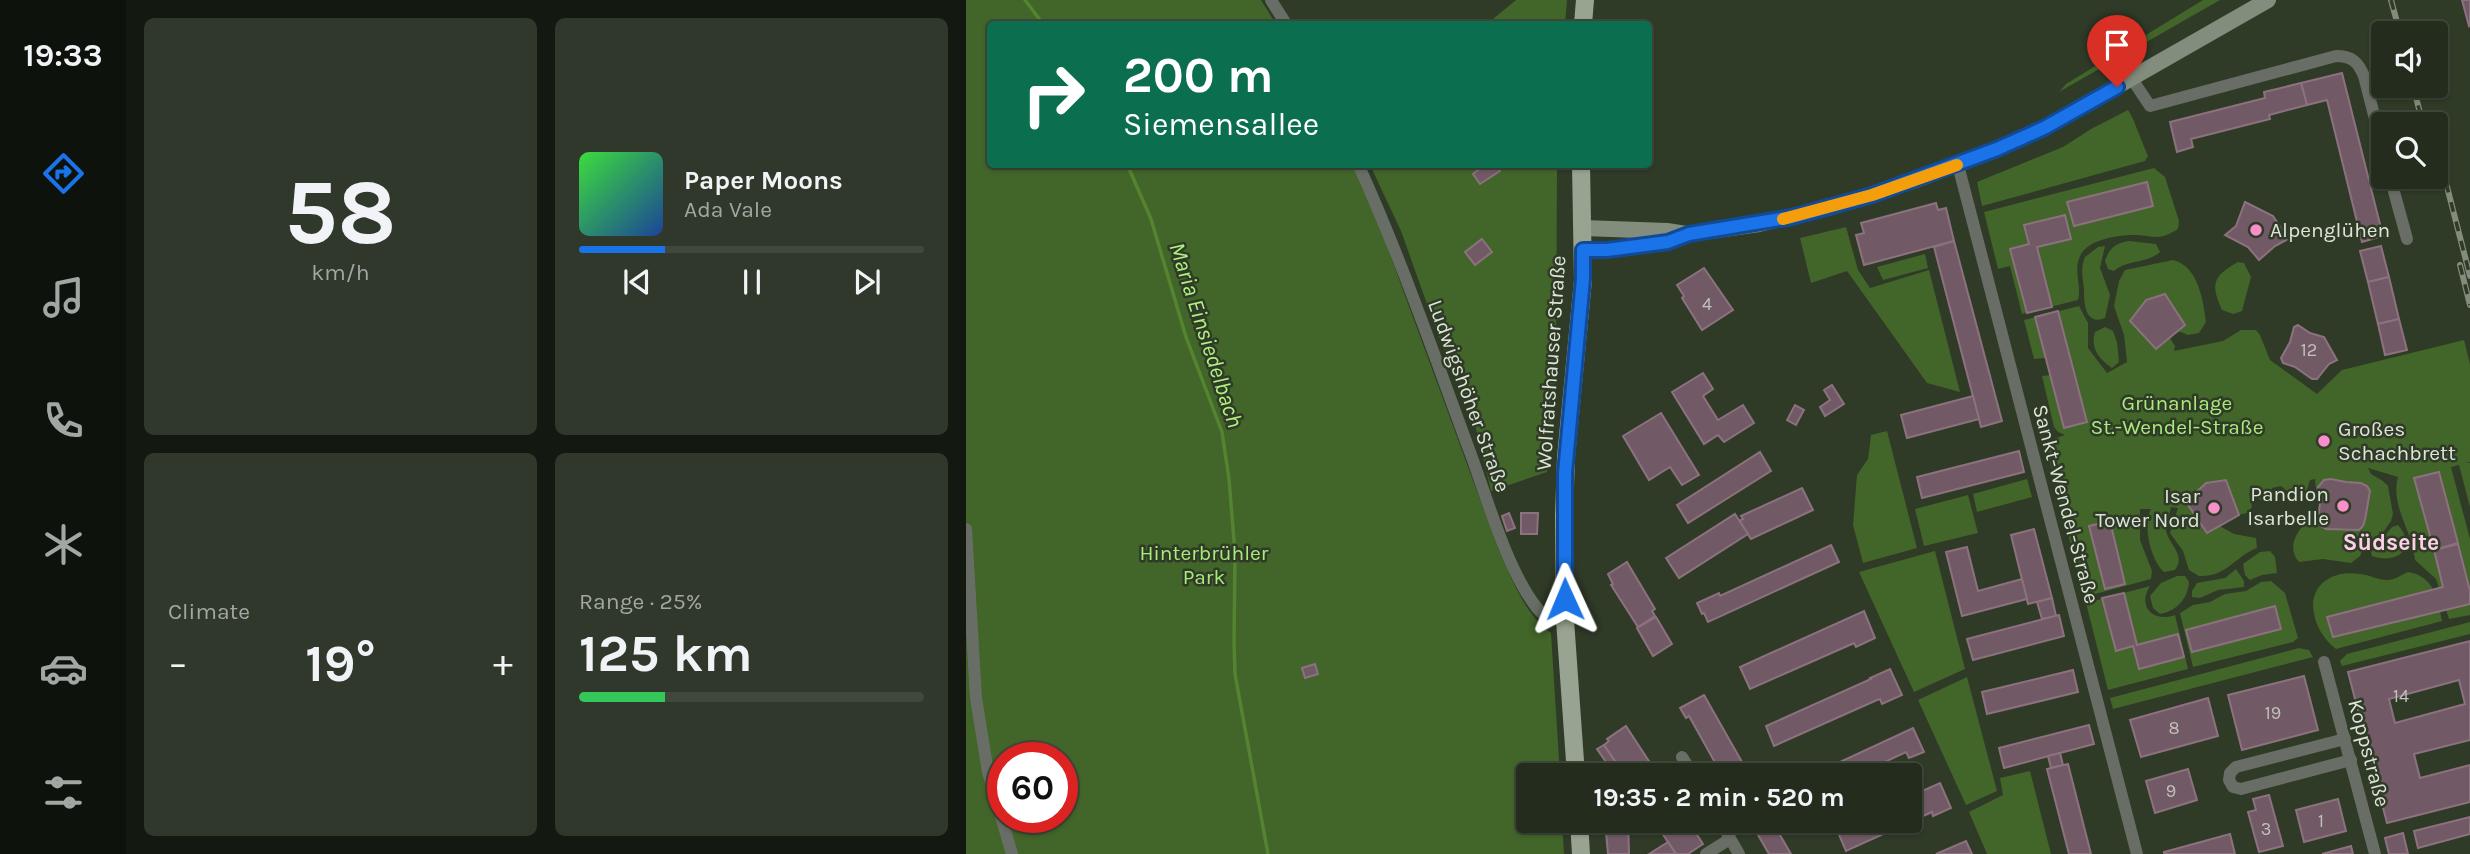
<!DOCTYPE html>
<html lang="en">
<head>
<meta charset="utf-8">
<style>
  :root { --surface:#232c1d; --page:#2f382a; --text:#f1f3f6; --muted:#a3a7a4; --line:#40483b; --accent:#1a73e8 }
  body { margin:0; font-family:Karla,sans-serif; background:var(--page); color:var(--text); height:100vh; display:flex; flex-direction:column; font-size:26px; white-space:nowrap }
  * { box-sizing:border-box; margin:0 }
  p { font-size:23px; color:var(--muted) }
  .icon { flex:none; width:38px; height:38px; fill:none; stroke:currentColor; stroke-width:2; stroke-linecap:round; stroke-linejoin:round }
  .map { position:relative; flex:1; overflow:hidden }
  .panel { display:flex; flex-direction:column; gap:18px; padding:18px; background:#131810; width:840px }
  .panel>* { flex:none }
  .top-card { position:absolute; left:21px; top:21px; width:665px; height:147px; border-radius:7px; box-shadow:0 2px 5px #0004,0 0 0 2px var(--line); background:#0b6e4f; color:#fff; overflow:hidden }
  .fabs { position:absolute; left:1405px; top:21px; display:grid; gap:14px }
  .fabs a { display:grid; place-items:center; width:77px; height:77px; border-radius:7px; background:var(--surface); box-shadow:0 2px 5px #0004,0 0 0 2px var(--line); font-size:35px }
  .speed { position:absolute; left:21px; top:742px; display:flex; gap:14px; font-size:35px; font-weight:700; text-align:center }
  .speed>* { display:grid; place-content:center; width:91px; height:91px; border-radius:50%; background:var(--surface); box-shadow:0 2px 5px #0004,0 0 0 2px var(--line); line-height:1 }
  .speed .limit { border:10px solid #d22; background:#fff; color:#111 }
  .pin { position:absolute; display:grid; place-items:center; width:60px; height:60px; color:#fff; margin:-72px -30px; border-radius:50% 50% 50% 0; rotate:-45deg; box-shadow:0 0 7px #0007 }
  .pin .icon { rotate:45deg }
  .me { position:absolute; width:77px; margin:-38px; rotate:359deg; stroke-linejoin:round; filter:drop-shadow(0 0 5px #0008) }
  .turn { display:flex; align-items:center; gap:24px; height:147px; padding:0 21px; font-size:32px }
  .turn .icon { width:91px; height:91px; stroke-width:2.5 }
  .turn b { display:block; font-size:49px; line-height:60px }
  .big { font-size:52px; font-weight:700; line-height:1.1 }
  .panel .tile { flex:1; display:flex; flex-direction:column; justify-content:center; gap:10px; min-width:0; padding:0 24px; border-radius:10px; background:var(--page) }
  .panel .dial { align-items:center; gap:0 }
  .dial b { font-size:91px; line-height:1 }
  .song { display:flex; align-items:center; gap:21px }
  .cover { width:84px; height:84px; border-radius:10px; background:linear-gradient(135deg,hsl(120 70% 55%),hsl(220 70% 35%)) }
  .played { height:7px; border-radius:4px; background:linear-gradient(90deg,var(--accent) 25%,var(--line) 25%) }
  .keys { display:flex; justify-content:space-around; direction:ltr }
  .heat { display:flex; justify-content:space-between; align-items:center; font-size:38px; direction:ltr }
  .charge { height:10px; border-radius:5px; background:linear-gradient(90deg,#34c759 25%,var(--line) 0) }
  .panel .tiles { flex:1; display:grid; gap:18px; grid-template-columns:repeat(2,1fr) }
  .trip { position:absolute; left:550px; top:763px; width:406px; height:70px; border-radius:7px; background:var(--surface); box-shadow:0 2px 5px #0004,0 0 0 2px var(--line); font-weight:700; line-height:70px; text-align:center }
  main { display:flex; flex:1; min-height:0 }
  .dock { display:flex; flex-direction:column; width:126px; justify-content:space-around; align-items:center; background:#0e120c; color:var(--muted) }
  .dock .icon { width:49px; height:49px }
  .dock .active { color:var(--accent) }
  .dock b { font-size:32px; color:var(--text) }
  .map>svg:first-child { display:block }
  .green { fill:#426529; fill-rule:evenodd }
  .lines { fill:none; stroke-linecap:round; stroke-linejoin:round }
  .stream { stroke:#54842f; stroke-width:3.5 }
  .building { fill:#715965; stroke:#8b727e; stroke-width:2; fill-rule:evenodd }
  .minor { stroke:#686e65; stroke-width:12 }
  .secondary { stroke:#838d7e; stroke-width:16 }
  .primary { stroke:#98a491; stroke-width:18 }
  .rail-casing { stroke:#838c7c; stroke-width:6 }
  .rail { stroke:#2f3a27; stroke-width:3.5; stroke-dasharray:10; stroke-linecap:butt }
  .route-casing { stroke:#114b97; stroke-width:18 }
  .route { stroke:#1a73e8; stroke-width:12 }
  .slow { stroke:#f59e0b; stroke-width:12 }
  .poi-dot { fill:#f98fc9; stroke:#2f3a27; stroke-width:2.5 }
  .labels { text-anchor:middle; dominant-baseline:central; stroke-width:5; stroke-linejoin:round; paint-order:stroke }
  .number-label { font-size:18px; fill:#c2c1bb }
  .poi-label { font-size:21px; fill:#dde4d8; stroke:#2f3a27; text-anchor:start }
  .street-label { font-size:21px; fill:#dde4d8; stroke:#2f3a27 }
  .park-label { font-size:21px; fill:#a9eb7b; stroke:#2f3a27 }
  .water-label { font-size:23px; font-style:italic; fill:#b0f282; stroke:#2f3a27 }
  .neighbourhood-label { font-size:23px; font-weight:bold; fill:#fed0e7; stroke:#2f3a27 }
</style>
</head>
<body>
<main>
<nav class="dock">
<b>19:33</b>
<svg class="icon active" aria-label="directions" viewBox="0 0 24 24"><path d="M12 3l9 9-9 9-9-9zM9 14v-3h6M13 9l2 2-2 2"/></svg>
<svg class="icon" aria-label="music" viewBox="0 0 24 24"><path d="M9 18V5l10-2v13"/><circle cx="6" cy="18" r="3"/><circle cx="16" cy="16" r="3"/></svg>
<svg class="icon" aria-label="phone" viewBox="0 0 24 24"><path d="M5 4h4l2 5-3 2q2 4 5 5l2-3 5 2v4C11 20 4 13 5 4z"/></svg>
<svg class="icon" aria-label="climate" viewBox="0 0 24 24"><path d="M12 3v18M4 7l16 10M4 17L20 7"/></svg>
<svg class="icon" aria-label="car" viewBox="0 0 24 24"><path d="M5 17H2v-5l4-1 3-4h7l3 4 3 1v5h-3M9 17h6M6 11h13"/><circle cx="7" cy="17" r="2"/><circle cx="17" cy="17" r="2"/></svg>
<svg class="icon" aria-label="filters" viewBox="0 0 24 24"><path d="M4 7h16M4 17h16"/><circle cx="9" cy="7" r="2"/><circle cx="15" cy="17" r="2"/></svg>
</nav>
<section class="panel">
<div class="tiles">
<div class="tile dial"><b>58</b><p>km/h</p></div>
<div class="tile">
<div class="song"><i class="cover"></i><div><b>Paper Moons</b><p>Ada Vale</p></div></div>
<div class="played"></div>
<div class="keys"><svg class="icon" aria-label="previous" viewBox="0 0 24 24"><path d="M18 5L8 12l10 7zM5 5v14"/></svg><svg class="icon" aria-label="pause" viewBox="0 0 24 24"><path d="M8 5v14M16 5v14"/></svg><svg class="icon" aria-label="next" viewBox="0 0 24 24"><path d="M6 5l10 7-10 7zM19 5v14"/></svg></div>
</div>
<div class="tile"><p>Climate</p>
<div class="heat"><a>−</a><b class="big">19°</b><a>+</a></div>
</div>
<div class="tile"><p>Range · 25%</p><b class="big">125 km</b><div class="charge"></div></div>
</div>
</section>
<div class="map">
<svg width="1504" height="854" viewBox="0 0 1504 854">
  <rect width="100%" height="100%" fill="#2f3a27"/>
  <g class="green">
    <path d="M0 0H295L310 24H24V164L386 165 412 222 533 551C546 579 559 615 585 633L594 775H562V821H596L598 854H0ZM37 758H96V817H37Z"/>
    <path d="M550 0H601L599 24H521Z"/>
    <path d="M1237 0H1254L1093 92 1100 84Z"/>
    <path d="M1162 110C1167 116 1177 145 1182 156L1179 161 1016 206 1011 182 1097 147 1125 129Z"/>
    <path d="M404 165H591L590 373 581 472 525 491 506 412 472 335 435 231Z"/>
    <path d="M1188 168 1199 177 1213 221 1212 229C1205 233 1199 237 1191 237 1184 237 1176 235 1169 235 1152 235 1122 239 1114 256 1107 271 1116 286 1112 300L1056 314 1044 266 1032 269 1018 212Z"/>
    <path d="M880 227 892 270 904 288 963 270 994 392 961 383 881 271 845 283 834 238Z"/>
    <path d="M1163 241 1190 244 1194 252C1181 264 1162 259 1148 271L1142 269 1139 261C1143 248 1150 243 1163 241Z"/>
    <path d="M1139 246 1134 268 1144 295 1139 318C1119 326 1118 303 1118 290 1117 278 1114 268 1119 257L1132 247Z"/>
    <path d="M959 254 962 268 917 280 911 267Z"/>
    <path d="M1207 260C1232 266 1237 299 1240 322L1233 333 1222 335 1212 331 1204 338 1209 346 1208 351 1257 341 1275 330H1290L1294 335 1304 360 1351 394 1376 370 1498 340 1504 364V462L1500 463H1504V507L1493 465 1485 467 1504 539V615L1483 619 1470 579 1449 560C1447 532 1424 506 1432 477L1402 468 1405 474 1417 481 1422 486 1427 514 1425 521 1418 531 1399 544 1394 556 1385 563 1357 559 1333 562C1316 542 1340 522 1354 508 1355 498 1349 490 1349 479L1344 480 1341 490 1333 495 1322 492 1315 486 1306 488 1305 495 1294 500 1291 492 1283 493 1286 507 1281 513 1273 515 1260 481 1240 483 1220 502 1241 533 1254 526 1268 534 1290 538 1291 548C1268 557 1261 577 1233 576L1223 570 1217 551 1204 533 1212 508 1205 507 1200 531C1204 546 1220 555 1209 570L1198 572C1185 561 1176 524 1185 509H1174V540L1186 571 1185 579 1118 597 1079 442 1099 435 1092 432 1088 427 1076 376 1085 375 1080 358 1068 359 1058 320 1113 306 1122 323V348L1141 373 1161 362 1158 335 1148 306 1153 281 1159 270Z"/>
    <path d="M1272 262 1278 263 1285 277 1276 311 1267 314 1256 310C1244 284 1247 276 1272 262Z"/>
    <path d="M1139 327 1147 331 1151 342 1153 362 1146 368C1133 359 1124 348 1129 332Z"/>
    <path d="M921 431 951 548 897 563 887 525 891 475 902 459 905 435Z"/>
    <path d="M1061 479 1066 497 1011 512 1007 494Z"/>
    <path d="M1002 495 1012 533 958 546 949 509Z"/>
    <path d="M1432 525C1452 548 1431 565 1406 556L1405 552 1426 527Z"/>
    <path d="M969 551 999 669 948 692 893 572Z"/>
    <path d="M1304 551 1309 557 1311 573 1296 575 1284 580 1279 575 1277 564 1294 552Z"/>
    <path d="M1270 569 1278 581V587L1252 590 1234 598 1226 597V591L1231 583 1259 578Z"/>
    <path d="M1442 572C1468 576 1472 599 1476 621L1370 649C1357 639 1348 624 1347 606 1347 580 1372 570 1394 574 1404 575 1412 580 1421 580 1429 580 1435 575 1442 572Z"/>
    <path d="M1211 576H1219L1223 582C1222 598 1211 611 1194 614L1187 608 1184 596 1195 583Z"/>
    <path d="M1305 581 1319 593 1332 638 1327 642 1227 667 1214 613 1227 605 1244 602 1259 594 1280 591 1295 582Z"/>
    <path d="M1184 586C1171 606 1187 623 1209 615L1222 669 1142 690 1120 603Z"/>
    <path d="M1504 622V634L1376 666 1374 661 1381 654Z"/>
    <path d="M1333 648 1343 650 1347 657 1147 709 1144 698Z"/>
    <path d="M1001 677 1031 791 1000 805 952 700Z"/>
    <path d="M1064 771 1085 854H1021L1003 812 1037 795 1034 778Z"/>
  </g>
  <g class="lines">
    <g class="stream">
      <path d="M59 0 77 24"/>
      <path d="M161 164 185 219 220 337 256 432 263 479 269 553 268 642 269 674 302 854"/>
    </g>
  </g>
  <g class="building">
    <path d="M1496 0H1504V25L1503 26Z"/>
    <path d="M1376 73 1417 236 1396 242 1361 100 1341 105 1335 83Z"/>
    <path d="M1335 83 1341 105 1303 115 1304 119 1225 139 1227 147 1211 152 1204 122 1299 98 1298 92Z"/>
    <path d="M520 164H529L534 171 514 184 507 174Z"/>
    <path d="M1181 182 1187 206 1108 226 1101 202Z"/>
    <path d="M1279 202 1307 216 1322 239 1309 246 1293 260 1282 247 1259 235 1270 226Z"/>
    <path d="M970 203 972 210 980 208 988 241 898 265 890 235 898 233 895 223Z"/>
    <path d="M1099 215 1105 239 1071 247 1086 307 1061 313 1044 249 1063 244 1058 225Z"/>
    <path d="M516 239 526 252 509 265 499 252Z"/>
    <path d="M988 241 1036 421 1015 427 968 247Z"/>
    <path d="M1415 246 1423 277 1402 282 1394 251Z"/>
    <path d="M738 268 767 310 736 330 716 298 718 296 711 285Z"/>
    <path d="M1423 277 1433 319 1412 324 1402 282Z"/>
    <path d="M1199 294 1219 325 1190 349 1164 321 1180 300Z"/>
    <path d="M1092 311 1121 422 1098 428 1069 317Z"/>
    <path d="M1433 319 1441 350 1419 355 1412 324Z"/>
    <path d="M1332 325 1344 333 1358 337 1371 360 1363 364 1351 379H1346L1329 367 1317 363 1315 358 1324 342 1328 327Z"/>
    <path d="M737 373 747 389 737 396 752 420 777 405 788 423 758 442 752 435 738 444 706 392Z"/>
    <path d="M866 385 878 404 859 416 854 407 864 400 858 390Z"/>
    <path d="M1007 396 1013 419 941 438 935 415Z"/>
    <path d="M829 405 838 410 830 425 821 420Z"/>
    <path d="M695 413 733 475 716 485 704 467 683 480 657 436Z"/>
    <path d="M1053 451 1058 472 956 498 951 477Z"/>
    <path d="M794 452 805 471 722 523 711 505Z"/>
    <path d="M1473 472 1492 543 1468 550 1448 478Z"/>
    <path d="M1365 479 1380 482 1395 483 1401 486 1404 491 1399 520 1397 526 1393 530 1360 529 1355 526 1352 520 1354 503 1351 494 1352 487 1358 480Z"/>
    <path d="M1260 480 1273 515 1241 533 1220 502 1240 483Z"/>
    <path d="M836 488 847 510 785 539 773 521 777 519 775 516Z"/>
    <path d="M543 513 549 528 541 531 536 516Z"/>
    <path d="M555 513H572L571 534H555Z"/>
    <path d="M769 514 782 534 713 578 700 558Z"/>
    <path d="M1144 521 1159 584 1139 589 1123 526Z"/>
    <path d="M1068 529 1086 598 1062 604 1045 535Z"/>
    <path d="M1492 544 1504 591V604L1367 637 1361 617 1477 587 1468 550Z"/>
    <path d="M865 545 873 562 742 622 738 613 736 614 731 603 753 593 754 596Z"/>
    <path d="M1001 547 1012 591 1056 579 1061 599 996 616 980 552Z"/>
    <path d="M661 562 689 609 686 611 689 616 672 627 645 585 647 584 642 574Z"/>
    <path d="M1158 593 1171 645 1212 634 1218 657 1173 669 1167 646 1150 651 1136 598Z"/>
    <path d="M1086 598 1090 616 1076 619 1071 602Z"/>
    <path d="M1309 606 1315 629 1226 652 1220 630Z"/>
    <path d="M898 611 909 638 890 647 888 643 886 644 784 689 774 667Z"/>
    <path d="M1093 615 1098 636 1007 660 1001 639Z"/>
    <path d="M690 617 706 644 687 656 671 628Z"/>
    <path d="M1504 641V740L1448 754 1454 778 1504 765V802L1421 823 1382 672ZM1493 680 1499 704 1429 723 1423 699Z"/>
    <path d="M349 664 352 674 339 678 336 668Z"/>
    <path d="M924 669 936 695 916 704 914 699 911 700 808 746 800 726 905 679 904 678Z"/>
    <path d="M1107 670 1112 692 1021 714 1016 692Z"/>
    <path d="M1338 676 1352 730 1276 750 1262 695Z"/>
    <path d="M738 695 780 769 769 775H756L723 716 720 718 714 708Z"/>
    <path d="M1242 698 1252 736 1175 757 1164 720Z"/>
    <path d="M1123 725 1128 744 1038 768 1033 748Z"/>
    <path d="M660 726 692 775H658L638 745 643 741 641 739Z"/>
    <path d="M947 728 958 752 943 758 940 752 891 775H846Z"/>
    <path d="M638 745 658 775H649L631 749Z"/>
    <path d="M1094 753 1097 765 1085 768 1082 756Z"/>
    <path d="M1102 764 1125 854H1103L1081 769Z"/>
    <path d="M1222 769 1231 800 1189 813 1180 781Z"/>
    <path d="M974 783 985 808 967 816 966 812 880 851 871 830 891 821H943V797Z"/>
    <path d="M1303 795 1317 846 1293 852 1282 812 1290 810 1287 799Z"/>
    <path d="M1372 799 1380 831 1338 842 1330 810Z"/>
    <path d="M1504 817V834L1452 848 1448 831Z"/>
    <path d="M639 821H662L663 854H642Z"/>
    <path d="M688 821H722L737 844 722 854H710Z"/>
    <path d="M784 821H806L825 854H803Z"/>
    <path d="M1437 833 1442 854H1423L1419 838Z"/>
    <path d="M1264 834 1269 854H1198V852Z"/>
    <path d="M1000 841 1006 854H970Z"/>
    <path d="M702 842 710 854H683Z"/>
    <path d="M1385 846 1387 854H1356Z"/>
  </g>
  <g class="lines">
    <g class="minor">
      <path d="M305 0 320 24"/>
      <path d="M1166 79 1184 106 1370 56C1386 56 1392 62 1398 76L1418 154"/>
      <path d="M392 164C435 258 468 355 504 452 521 498 541 570 571 608 579 618 587 619 599 620"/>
      <path d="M992 165 1171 854"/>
      <path d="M1424 177 1441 239"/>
      <path d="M0 529 10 698 22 772 46 854"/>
      <path d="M1358 662 1409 854"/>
      <path d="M1379 739 1270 767 1264 773 1263 780 1267 787 1275 789 1385 760"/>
      <path d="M716 757 727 775"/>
      <path d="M754 821 773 854"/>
      <path d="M740 854 764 839"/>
    </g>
    <g class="secondary">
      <path d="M617 228 701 231 720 234"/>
      <path d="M617 250H641L702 242 723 234 793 224 866 207 947 181 1031 149 1078 128 1302 0"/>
    </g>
    <g class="primary">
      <path d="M617 24 619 0"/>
      <path d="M610 775 599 620 598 516 600 457 617 280 615 164"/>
      <path d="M613 821 615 854"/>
    </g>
    <defs>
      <g id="rail">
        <path d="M1425 0 1434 33"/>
        <path d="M1447 86 1457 124"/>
        <path d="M1470 144 1504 276"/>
        <path d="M1494 265 1504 305"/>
      </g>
    </defs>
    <use href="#rail" class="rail-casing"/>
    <use href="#rail" class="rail"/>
  </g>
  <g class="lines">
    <defs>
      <path id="route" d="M599 599V473L617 279V250H641L702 242 723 234 826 217 906 195 1031 149 1078 128 1151 87"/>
    </defs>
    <use href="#route" class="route-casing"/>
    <use href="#route" class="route"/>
    <path class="slow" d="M817 219 906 195 991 165"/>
  </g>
  <g class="poi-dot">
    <circle cx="1290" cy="230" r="7"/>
    <circle cx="1358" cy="441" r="7"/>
    <circle cx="1377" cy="506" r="7"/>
    <circle cx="1248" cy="508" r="7"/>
  </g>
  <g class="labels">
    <g class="number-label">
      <text x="741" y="304">4</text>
      <text x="1343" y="350">12</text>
      <text x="1435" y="696">14</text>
      <text x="1307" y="713">19</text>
      <text x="1208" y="728">8</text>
      <text x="1205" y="791">9</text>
      <text x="1355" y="821">1</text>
      <text x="1300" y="829">3</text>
    </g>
    <g class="poi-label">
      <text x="1304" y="230">Alpenglühen</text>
      <text x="1372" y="429">Großes<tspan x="1372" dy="24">Schachbrett</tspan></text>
      <text x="1363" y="494" text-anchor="end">Pandion<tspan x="1363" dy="24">Isarbelle</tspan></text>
      <text x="1234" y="496" text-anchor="end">Isar<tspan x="1234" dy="24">Tower Nord</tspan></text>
    </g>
    <g class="street-label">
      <text transform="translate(585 363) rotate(-86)">Wolfratshauser Straße</text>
      <text transform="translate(503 396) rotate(70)">Ludwigshöher Straße</text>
      <text transform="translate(1100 504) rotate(75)">Sankt-Wendel-Straße</text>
      <text transform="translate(1403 753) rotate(75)">Koppstraße</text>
    </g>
    <g class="park-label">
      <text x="1211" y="403">Grünanlage<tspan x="1211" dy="24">St.-Wendel-Straße</tspan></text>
      <text x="238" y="553">Hinterbrühler<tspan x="238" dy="24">Park</tspan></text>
    </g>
    <g class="water-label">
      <text transform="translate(240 335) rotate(72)">Maria Einsiedelbach</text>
    </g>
    <g class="neighbourhood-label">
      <text x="1425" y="542">Südseite</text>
    </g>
  </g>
</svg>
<div class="fabs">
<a><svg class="icon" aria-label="sound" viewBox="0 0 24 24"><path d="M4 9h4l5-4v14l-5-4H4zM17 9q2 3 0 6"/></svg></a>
<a><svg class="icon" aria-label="search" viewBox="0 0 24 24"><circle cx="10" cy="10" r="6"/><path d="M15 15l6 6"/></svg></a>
</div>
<div class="speed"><div class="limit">60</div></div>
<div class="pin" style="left:1151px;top:87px;background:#d93025"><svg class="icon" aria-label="arrive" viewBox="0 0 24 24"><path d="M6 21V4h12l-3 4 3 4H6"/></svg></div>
<svg class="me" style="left:599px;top:599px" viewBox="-20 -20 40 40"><path d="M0-17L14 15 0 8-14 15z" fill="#1a73e8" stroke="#fff" stroke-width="4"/></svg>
<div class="trip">19:35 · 2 min · 520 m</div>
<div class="top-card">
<div class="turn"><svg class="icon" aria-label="right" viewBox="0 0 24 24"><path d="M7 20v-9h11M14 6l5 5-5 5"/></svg><div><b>200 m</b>Siemensallee</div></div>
</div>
</div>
</main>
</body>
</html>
